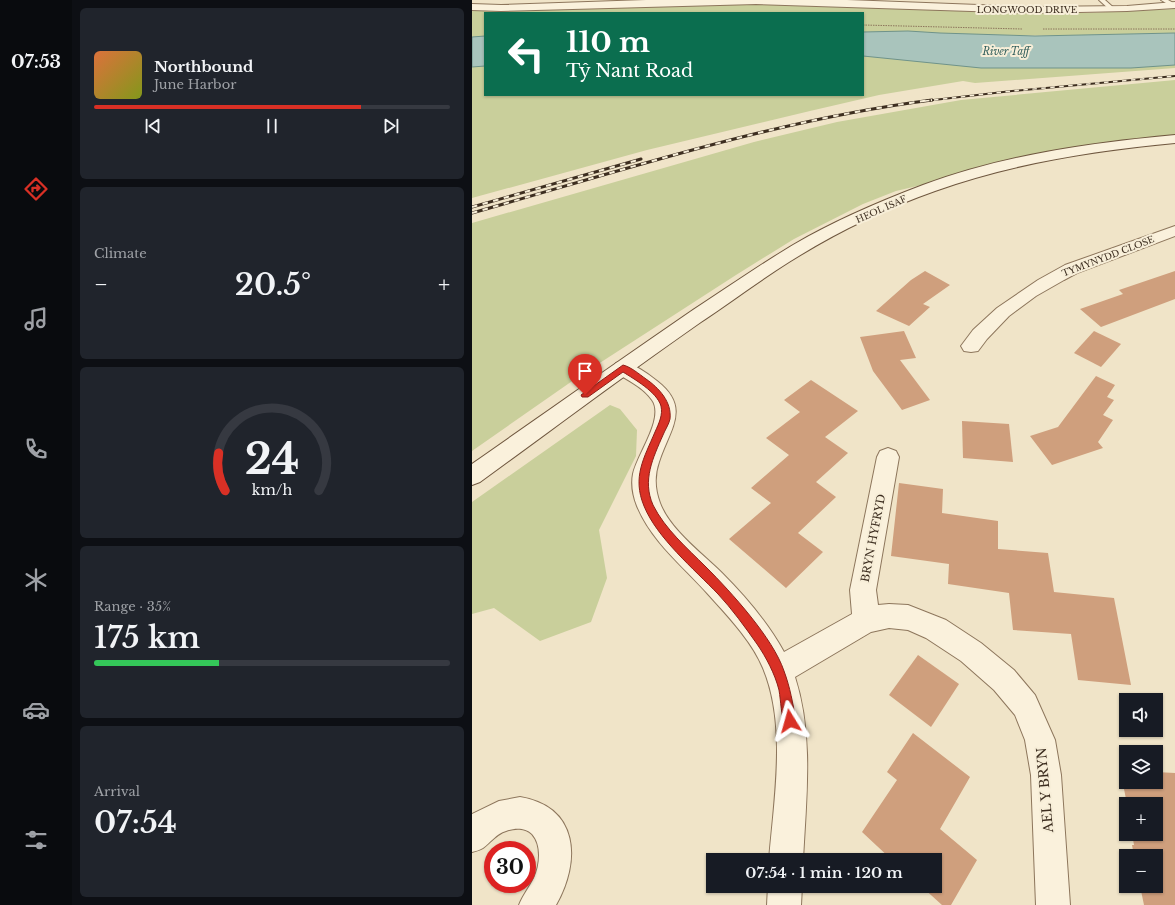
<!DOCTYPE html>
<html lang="en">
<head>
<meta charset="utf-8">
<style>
  :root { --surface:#171b24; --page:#20242c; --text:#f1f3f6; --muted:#9ea1a6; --line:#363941; --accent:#d93025 }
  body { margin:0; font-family:"Libre Baskerville",serif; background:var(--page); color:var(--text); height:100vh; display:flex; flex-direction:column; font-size:15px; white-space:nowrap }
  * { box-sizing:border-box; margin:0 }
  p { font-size:13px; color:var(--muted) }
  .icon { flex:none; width:22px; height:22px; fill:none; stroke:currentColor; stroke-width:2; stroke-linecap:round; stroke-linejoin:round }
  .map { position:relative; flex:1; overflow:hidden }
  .details { display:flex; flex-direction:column; gap:8px; padding:8px; background:#0d0f14; width:400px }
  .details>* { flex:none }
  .top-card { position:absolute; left:12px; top:12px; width:380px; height:84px; border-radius:0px; box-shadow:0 1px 3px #0004; background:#0b6e4f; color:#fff; overflow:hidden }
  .controls { position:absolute; left:647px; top:693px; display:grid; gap:8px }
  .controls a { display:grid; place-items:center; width:44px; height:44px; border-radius:0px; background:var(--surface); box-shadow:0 1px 3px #0004; font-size:20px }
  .speed { position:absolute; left:12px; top:841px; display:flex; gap:8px; font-size:20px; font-weight:700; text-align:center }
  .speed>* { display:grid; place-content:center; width:52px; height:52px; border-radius:50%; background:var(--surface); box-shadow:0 1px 3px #0004; line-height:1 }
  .speed .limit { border:6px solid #d22; background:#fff; color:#111 }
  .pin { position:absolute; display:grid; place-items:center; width:34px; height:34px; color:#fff; margin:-41px -17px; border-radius:50% 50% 50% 0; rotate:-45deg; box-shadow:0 0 4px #0007 }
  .pin .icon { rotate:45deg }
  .me { position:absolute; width:44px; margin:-22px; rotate:352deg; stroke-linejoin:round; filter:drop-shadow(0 0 3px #0008) }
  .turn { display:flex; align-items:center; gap:14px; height:84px; padding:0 16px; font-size:18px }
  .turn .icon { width:52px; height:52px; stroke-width:2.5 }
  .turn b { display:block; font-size:28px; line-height:34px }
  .big { font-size:30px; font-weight:600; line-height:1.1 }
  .details .widget { flex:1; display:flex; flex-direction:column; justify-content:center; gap:6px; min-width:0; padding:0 14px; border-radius:6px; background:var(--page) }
  .details .dial { align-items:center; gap:0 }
  .dial svg { height:104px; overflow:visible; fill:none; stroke:var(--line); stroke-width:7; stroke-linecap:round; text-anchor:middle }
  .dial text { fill:var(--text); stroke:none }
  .song { display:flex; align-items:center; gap:12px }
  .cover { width:48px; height:48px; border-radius:6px; background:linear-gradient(135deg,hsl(20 70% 55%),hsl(70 70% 35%)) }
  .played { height:4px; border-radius:2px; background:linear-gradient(90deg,var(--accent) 75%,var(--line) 75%) }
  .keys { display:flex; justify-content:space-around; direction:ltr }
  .heat { display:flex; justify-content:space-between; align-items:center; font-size:22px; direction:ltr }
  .charge { height:6px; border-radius:3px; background:linear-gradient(90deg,#34c759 35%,var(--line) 0) }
  .trip { position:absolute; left:234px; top:853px; width:236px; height:40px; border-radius:0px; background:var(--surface); box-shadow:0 1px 3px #0004; font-weight:600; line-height:40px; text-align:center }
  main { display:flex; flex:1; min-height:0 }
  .tab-bar { display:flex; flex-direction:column; width:72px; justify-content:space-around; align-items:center; background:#090b0e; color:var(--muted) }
  .tab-bar .icon { width:28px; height:28px }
  .tab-bar .selected { color:var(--accent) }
  .tab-bar b { font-size:18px; color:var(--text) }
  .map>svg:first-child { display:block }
  .green { fill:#c9cf9b }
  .water { fill:#a9c4bc; stroke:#6f938a }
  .building { fill:#cf9f7d }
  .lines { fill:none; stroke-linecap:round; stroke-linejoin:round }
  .service-casing { stroke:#8d765c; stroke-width:2 }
  .minor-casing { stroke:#8d765c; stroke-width:2 }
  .secondary-casing { stroke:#6f573f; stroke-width:2 }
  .path { stroke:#8d765c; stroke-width:1; stroke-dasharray:1.5 1; stroke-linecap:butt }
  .service { fill:#faf1dc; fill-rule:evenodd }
  .minor { fill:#faf1dc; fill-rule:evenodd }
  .secondary { fill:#faf1dc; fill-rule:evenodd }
  .rail-far1-casing { stroke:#3d2e20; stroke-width:2 }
  .rail-casing { stroke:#3d2e20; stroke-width:3 }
  .rail-far1 { stroke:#f7eed8; stroke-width:1.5; stroke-dasharray:4.5; stroke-linecap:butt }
  .rail { stroke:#f7eed8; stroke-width:2; stroke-dasharray:5.5; stroke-linecap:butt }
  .route { fill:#d93025; stroke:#8d1f18 }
  .labels { text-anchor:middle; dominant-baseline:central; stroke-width:4; stroke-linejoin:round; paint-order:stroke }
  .far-street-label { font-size:9px; fill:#3d2e20; stroke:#f7eed8 }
  .far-water-label { font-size:10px; font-style:italic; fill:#2f5d5a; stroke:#f7eed8 }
  .street-label { font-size:11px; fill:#3d2e20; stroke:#f7eed8 }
  .near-street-label { font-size:13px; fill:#3d2e20; stroke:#f7eed8 }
</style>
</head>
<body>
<main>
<nav class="tab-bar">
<b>07:53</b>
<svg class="icon selected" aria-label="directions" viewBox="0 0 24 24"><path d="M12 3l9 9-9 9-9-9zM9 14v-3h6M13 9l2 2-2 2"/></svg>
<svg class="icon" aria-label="music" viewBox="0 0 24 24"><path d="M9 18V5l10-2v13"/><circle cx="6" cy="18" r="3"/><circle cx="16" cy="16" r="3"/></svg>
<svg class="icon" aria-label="phone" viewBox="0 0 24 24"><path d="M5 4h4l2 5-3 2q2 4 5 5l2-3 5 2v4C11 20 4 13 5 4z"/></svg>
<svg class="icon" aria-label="climate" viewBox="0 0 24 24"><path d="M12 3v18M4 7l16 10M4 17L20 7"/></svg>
<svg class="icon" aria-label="car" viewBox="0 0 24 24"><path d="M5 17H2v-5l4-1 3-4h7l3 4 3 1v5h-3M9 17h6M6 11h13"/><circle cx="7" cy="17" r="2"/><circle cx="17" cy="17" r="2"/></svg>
<svg class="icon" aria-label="filters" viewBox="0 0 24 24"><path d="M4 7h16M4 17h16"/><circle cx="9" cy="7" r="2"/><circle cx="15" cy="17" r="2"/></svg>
</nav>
<section class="details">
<div class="widget">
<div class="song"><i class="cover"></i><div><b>Northbound</b><p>June Harbor</p></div></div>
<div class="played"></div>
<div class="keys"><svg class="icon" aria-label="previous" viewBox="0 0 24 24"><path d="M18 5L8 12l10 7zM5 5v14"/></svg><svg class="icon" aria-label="pause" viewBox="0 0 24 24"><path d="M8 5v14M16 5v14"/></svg><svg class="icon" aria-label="next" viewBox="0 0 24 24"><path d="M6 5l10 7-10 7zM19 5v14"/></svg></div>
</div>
<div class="widget"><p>Climate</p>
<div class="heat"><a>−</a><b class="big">20.5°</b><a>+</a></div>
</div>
<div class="widget dial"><svg viewBox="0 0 100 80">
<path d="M14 69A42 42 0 1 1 86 69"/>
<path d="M14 69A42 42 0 0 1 9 40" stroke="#d93025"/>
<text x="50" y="56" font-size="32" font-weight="700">24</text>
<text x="50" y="72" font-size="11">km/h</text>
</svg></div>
<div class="widget"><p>Range · 35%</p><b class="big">175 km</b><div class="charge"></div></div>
<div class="widget"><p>Arrival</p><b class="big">07:54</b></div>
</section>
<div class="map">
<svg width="703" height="905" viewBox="0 0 703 905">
  <rect width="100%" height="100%" fill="#f0e4c8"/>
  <g class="green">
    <path d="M263 0 531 13H612L703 9V33C599 37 495 35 391 35V13H13V39L0 41V10L10 11 18 9Z"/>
    <path d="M391 52 703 62V68L503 83 491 81 407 95 338 111 175 150 0 198V60L13 58V95H391Z"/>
    <path d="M703 80V135L628 143 542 158 505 167 458 183 424 191 391 204 322 239 264 275 106 377 0 451V223L282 142 365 122 489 100Z"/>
    <path d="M138 405 148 409 165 430 164 456 127 530 135 578 119 622 68 641 22 608 0 614V502Z"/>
  </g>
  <g class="water">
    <path d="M436 31 468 33 563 36 703 33V65L659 68H509L391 56V32Z"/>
    <path d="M13 36V66L0 67V37Z"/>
  </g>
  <g class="building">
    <path d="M453 271 478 285 451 304 458 307 437 326 404 311 439 280Z"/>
    <path d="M703 271V299L629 327 608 309 651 294 647 290Z"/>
    <path d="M432 331 444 358 428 360 458 400 430 410 401 371 388 337Z"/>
    <path d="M622 331 649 344 629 367 602 353Z"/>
    <path d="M624 376 643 385 635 397 642 400 631 415 641 420 626 442 631 448 580 465 558 436 586 427Z"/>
    <path d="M339 380 386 411 353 437 376 453 344 482 364 497 326 533 351 552 314 588 257 539 299 503 279 488 317 455 294 438 328 412 312 400Z"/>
    <path d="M490 421 537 424 541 462 491 458Z"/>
    <path d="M427 483 471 489 470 513 526 521V549L576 553 582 592 642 598 659 685 606 680 599 634 541 630 537 593 476 584 477 564 419 556Z"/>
    <path d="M446 655 487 684 459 727 417 695Z"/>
    <path d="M441 733 498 777 468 829 505 860 479 905H470L449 886H463V860H420L390 832 425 780 415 772Z"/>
    <path d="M648 769H654V782H684V772L703 773V905H672L668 886H684V856H662L660 845H662L660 834H684V804H655Z"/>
  </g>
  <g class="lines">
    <defs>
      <g id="service">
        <path d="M627 0H633L643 9 638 10Z"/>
        <path d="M689 0H696L703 4V6H699Z"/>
      </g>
      <g id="minor">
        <path d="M174 0H375L559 7 655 6 703 2V8L655 11 559 13 284 4 29 11 0 10V4L29 5Z"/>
        <path d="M703 226V236L605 273 592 280 564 296 537 316 515 339 506 351 499 352 492 351 489 346 501 330 525 308 566 280 593 265Z"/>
        <path d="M151 361C163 365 175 373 185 381 220 408 197 430 187 462 182 476 183 490 188 503 198 530 231 554 250 573 274 597 296 623 312 652L380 614 378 590 405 457 408 451 416 448 424 451 427 457 404 590 406 605 417 604 436 605 474 620 509 643 542 670 563 695 583 740 589 775 598 905H564L559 775 553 740 543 715 522 690 489 661 454 638 436 630 417 628 399 632 323 677C342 736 334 799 331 860H297C302 799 315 725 291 668 280 641 254 614 235 593 210 565 180 542 165 506 161 496 159 484 161 474 165 454 193 418 180 400 172 388 156 380 144 373L141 368 144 363Z"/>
        <path d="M48 797C107 807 109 861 84 905H47C51 895 57 888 62 878 68 865 70 845 60 834 53 827 42 828 34 831 24 834 19 842 11 848 8 850 4 851 0 852V814L27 801Z"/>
        <path d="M296 886H330L329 905H295Z"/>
      </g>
      <path id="secondary" d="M703 135V143C621 151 541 163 463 191 412 209 363 233 317 262 287 281 259 302 229 322 154 374 81 429 8 482L0 485V464C73 413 145 362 218 312 252 290 286 266 321 245 362 221 406 202 451 185 532 155 617 143 703 135Z"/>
    </defs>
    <use href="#service" class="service-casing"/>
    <use href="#minor" class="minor-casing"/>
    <use href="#secondary" class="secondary-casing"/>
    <g class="path">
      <path d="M391 25 550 29"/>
      <path d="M571 29H703"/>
    </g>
    <use href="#service" class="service"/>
    <use href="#minor" class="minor"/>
    <use href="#secondary" class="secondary"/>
    <defs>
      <path id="rail-far1" d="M453 101 540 91 703 76"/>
      <g id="rail">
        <path d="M0 207 169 159"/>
        <path d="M0 213C152 170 303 120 460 100"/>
      </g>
    </defs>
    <use href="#rail-far1" class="rail-far1-casing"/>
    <use href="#rail" class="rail-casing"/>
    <use href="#rail-far1" class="rail-far1"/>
    <use href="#rail" class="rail"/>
  </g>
  <path class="route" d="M151 365C159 367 167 374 174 379 187 388 200 402 198 419 197 424 193 430 191 435 181 458 170 480 181 505 193 529 215 548 234 567 259 592 301 638 312 671 318 687 321 704 324 721L322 726 318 727 313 726C309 715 309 702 307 690 303 674 294 657 285 644 273 627 260 609 246 594 222 569 185 538 172 506 160 477 172 458 183 432 187 423 191 415 189 406 185 392 162 379 151 372L116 397H110L109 395Z"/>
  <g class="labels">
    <g class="far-street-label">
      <text x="555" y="9">LONGWOOD DRIVE</text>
      <text transform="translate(409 209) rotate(-24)">HEOL ISAF</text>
      <text transform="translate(636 256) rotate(-21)">TYMYNYDD CLOSE</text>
    </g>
    <g class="far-water-label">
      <text x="534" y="51">River Taff</text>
    </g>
    <g class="street-label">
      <text transform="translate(401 538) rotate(-79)">BRYN HYFRYD</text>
    </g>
    <g class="near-street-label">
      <text transform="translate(573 790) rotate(-95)">AEL Y BRYN</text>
    </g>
  </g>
</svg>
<div class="controls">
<a><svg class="icon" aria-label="sound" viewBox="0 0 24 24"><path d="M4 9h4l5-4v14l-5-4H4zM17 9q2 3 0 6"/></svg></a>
<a><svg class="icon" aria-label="layers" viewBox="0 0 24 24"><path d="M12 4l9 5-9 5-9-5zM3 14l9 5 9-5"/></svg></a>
<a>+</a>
<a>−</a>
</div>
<div class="speed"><div class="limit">30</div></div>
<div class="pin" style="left:113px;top:395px;background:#d93025"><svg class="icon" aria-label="arrive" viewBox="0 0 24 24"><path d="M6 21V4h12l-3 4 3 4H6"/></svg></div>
<svg class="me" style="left:318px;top:721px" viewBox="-20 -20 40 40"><path d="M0-17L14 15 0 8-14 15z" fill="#d93025" stroke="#fff" stroke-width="4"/></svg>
<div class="trip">07:54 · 1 min · 120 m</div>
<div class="top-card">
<div class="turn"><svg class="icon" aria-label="left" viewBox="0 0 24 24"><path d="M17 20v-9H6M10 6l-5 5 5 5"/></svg><div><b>110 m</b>Tŷ Nant Road</div></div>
</div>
</div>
</main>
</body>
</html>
